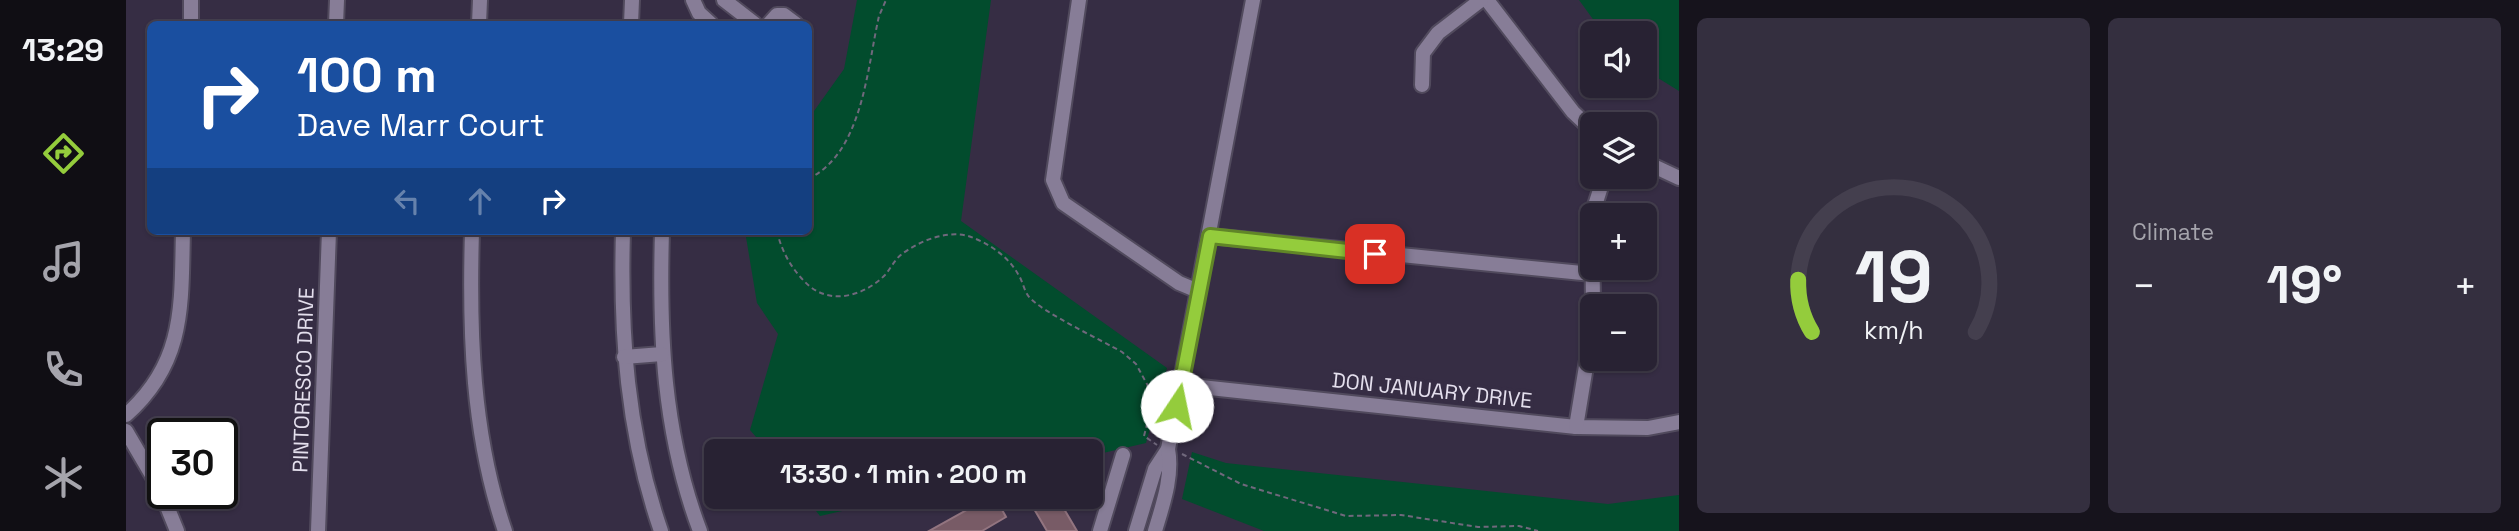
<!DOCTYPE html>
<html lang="en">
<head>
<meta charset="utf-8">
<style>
  :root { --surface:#282233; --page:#342f3f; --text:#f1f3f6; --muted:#a5a4ac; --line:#443f4e; --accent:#94cc3c }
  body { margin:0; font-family:"Space Grotesk",sans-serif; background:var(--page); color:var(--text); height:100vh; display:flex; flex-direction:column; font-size:26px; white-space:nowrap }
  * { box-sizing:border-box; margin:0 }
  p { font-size:23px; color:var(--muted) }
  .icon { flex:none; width:38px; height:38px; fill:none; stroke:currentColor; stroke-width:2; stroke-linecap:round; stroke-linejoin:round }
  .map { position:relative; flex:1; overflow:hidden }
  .details { display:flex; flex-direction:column; gap:18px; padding:18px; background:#16131c; width:840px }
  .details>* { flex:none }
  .guide { position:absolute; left:21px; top:21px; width:665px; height:214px; border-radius:10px; box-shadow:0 2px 5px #0004,0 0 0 2px var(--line); background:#1a4fa0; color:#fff; overflow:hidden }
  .buttons { position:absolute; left:1454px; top:21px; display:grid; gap:14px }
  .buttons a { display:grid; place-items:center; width:77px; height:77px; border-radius:10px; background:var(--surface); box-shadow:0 2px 5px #0004,0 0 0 2px var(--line); font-size:35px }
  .speed { position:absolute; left:21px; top:418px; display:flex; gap:14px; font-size:35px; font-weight:700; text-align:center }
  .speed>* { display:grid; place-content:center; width:91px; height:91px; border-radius:50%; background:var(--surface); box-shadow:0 2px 5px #0004,0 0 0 2px var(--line); line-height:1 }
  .speed .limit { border:4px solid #111; border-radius:10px; background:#fff; color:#111 }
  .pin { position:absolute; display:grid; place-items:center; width:60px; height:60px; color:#fff; margin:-30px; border-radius:14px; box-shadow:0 4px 10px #0006 }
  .me { position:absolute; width:77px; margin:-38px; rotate:11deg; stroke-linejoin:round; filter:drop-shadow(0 0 5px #0008) }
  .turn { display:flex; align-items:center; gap:24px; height:147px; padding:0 35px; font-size:32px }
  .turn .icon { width:91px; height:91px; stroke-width:2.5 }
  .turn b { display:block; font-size:49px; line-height:60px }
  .lanes { display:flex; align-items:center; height:66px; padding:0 35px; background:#0003; justify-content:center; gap:35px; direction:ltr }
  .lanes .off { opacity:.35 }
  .big { font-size:52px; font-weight:800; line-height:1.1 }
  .details .widget { flex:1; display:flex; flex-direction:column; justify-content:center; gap:10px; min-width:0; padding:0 24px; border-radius:10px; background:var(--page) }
  .details .dial { align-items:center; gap:0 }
  .dial svg { height:182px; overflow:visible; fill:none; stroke:var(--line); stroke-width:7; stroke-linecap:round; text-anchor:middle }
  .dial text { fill:var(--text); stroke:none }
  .heat { display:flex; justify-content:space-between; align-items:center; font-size:38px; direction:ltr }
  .details .tiles { flex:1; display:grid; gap:18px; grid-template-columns:repeat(2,1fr) }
  .trip { position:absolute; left:578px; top:439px; width:399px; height:70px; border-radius:10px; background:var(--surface); box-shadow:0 2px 5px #0004,0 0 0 2px var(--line); font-weight:800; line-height:70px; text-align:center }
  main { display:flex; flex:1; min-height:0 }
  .dock { display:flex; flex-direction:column; width:126px; justify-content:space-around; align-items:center; background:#100e14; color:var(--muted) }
  .dock .icon { width:49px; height:49px }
  .dock .current { color:var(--accent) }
  .dock b { font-size:32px; color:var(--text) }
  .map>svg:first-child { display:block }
  .green { fill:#024c2d }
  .building { fill:#785b66; stroke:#937580; stroke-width:2 }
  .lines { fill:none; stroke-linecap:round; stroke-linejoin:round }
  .minor-casing { stroke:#514a5d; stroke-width:18 }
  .path { stroke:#70687c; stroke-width:2; stroke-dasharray:5 3.5; stroke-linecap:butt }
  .minor { stroke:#877d97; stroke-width:14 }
  .route-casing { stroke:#608527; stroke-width:18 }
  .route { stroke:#94cc3c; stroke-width:12 }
  .labels { text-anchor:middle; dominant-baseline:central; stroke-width:7; stroke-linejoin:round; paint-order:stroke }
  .street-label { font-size:21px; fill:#e4dfed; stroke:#362d44 }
</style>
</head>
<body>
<main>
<nav class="dock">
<b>13:29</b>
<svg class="icon current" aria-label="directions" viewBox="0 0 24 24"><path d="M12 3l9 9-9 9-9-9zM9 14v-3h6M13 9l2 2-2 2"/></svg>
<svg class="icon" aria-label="music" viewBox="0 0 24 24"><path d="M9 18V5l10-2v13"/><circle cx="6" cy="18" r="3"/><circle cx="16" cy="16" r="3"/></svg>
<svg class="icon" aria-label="phone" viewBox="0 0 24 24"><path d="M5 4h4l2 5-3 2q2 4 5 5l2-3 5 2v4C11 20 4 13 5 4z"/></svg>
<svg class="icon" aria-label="climate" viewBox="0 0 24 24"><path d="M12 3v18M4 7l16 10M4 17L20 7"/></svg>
</nav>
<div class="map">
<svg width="1553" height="531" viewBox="0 0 1553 531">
  <rect width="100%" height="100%" fill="#362d44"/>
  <g class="green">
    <path d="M731 0H865L835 221 1041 368 1020 443 964 456V452L642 451 624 430 652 334 631 303 619 231H682L683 118 718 69Z"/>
    <path d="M1453 0H1553V91L1519 70V33H1477Z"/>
    <path d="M1066 452 1100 463 1482 504 1553 495V531H1138L1056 499Z"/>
    <path d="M679 497H778L694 516Z"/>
  </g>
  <g class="building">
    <path d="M864 497H869L880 517 856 531H803Z"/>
    <path d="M901 497H931L951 531H921Z"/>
  </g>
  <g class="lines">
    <defs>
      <g id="minor">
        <path d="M567 0 573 13 585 24"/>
        <path d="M598 0 629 24"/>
        <path d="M953 0 927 180 937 203 1053 283 1072 291"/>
        <path d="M1361 0 1447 112 1466 130"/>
        <path d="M65 24V0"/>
        <path d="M210 24 211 0"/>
        <path d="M353 24 354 0"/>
        <path d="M505 24 506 0"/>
        <path d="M643 24 651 15H658L670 24"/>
        <path d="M1296 85 1297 53 1312 33 1355 0"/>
        <path d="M1519 162 1553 178"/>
        <path d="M346 231C343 332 346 435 379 531"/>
        <path d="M497 231C494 334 501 433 535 531"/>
        <path d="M536 231C533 334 537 433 574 531"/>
        <path d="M1084 236 1466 274"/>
        <path d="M1467 306 1466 215 1478 177"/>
        <path d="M498 357 536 354"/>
        <path d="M1056 385 1450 427 1522 428 1553 422"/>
        <path d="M0 415C60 362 55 304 57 231"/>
        <path d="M1450 427 1466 330"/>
        <path d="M0 431 34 489 51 531"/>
        <path d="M192 531 203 231"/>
        <path d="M974 531 997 455"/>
        <path d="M1010 531 1029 469 1042 449 1127 0"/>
        <path d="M1029 531C1037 504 1047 476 1042 449"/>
      </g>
    </defs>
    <use href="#minor" class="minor-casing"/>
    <g class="path">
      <path d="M682 179C737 153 741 68 753 16L760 0"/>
      <path d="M651 231C655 250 665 268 679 282 702 306 737 297 759 275 765 268 769 259 776 254 793 241 821 230 842 236 861 242 882 256 892 274 897 281 898 292 904 298 918 313 975 340 996 352L1010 364 1028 397 1018 436 1031 445"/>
      <path d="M1056 454 1115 484 1220 516 1275 515 1352 527 1393 526 1412 531"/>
    </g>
    <use href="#minor" class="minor"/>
  </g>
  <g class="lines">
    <defs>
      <path id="route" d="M1051 406 1084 236 1249 254"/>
    </defs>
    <use href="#route" class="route-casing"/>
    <use href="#route" class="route"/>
  </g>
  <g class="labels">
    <g class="street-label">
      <text transform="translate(177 380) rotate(-88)">PINTORESCO DRIVE</text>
      <text transform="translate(1306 390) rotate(6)">DON JANUARY DRIVE</text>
    </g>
  </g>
</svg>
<div class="buttons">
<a><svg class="icon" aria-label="sound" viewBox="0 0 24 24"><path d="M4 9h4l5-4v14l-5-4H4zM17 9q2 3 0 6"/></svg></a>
<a><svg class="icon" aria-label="layers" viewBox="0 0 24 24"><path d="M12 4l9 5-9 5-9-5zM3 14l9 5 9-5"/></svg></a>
<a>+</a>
<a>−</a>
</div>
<div class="speed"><div class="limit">30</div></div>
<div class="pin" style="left:1249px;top:254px;background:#d93025"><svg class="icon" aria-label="arrive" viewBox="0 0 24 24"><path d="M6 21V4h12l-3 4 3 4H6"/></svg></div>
<svg class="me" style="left:1051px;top:406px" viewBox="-20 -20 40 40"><circle r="19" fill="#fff"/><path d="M0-13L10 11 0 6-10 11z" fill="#94cc3c"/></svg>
<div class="trip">13:30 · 1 min · 200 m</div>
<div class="guide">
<div class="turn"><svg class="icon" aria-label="right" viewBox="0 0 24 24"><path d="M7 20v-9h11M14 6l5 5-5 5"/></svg><div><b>100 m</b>Dave Marr Court</div></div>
<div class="lanes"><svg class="icon off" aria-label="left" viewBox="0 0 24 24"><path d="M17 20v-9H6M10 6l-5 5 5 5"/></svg><svg class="icon off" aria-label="ahead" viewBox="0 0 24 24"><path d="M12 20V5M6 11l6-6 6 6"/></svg><svg class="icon" aria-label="right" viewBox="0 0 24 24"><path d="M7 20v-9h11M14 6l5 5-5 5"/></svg></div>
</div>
</div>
<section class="details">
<div class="tiles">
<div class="widget dial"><svg viewBox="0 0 100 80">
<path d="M14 69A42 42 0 1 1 86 69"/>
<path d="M14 69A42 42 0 0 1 8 46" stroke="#94cc3c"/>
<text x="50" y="56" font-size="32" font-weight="700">19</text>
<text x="50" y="72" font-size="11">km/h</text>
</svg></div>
<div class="widget"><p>Climate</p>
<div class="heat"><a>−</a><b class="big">19°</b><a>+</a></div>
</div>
</div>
</section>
</main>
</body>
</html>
